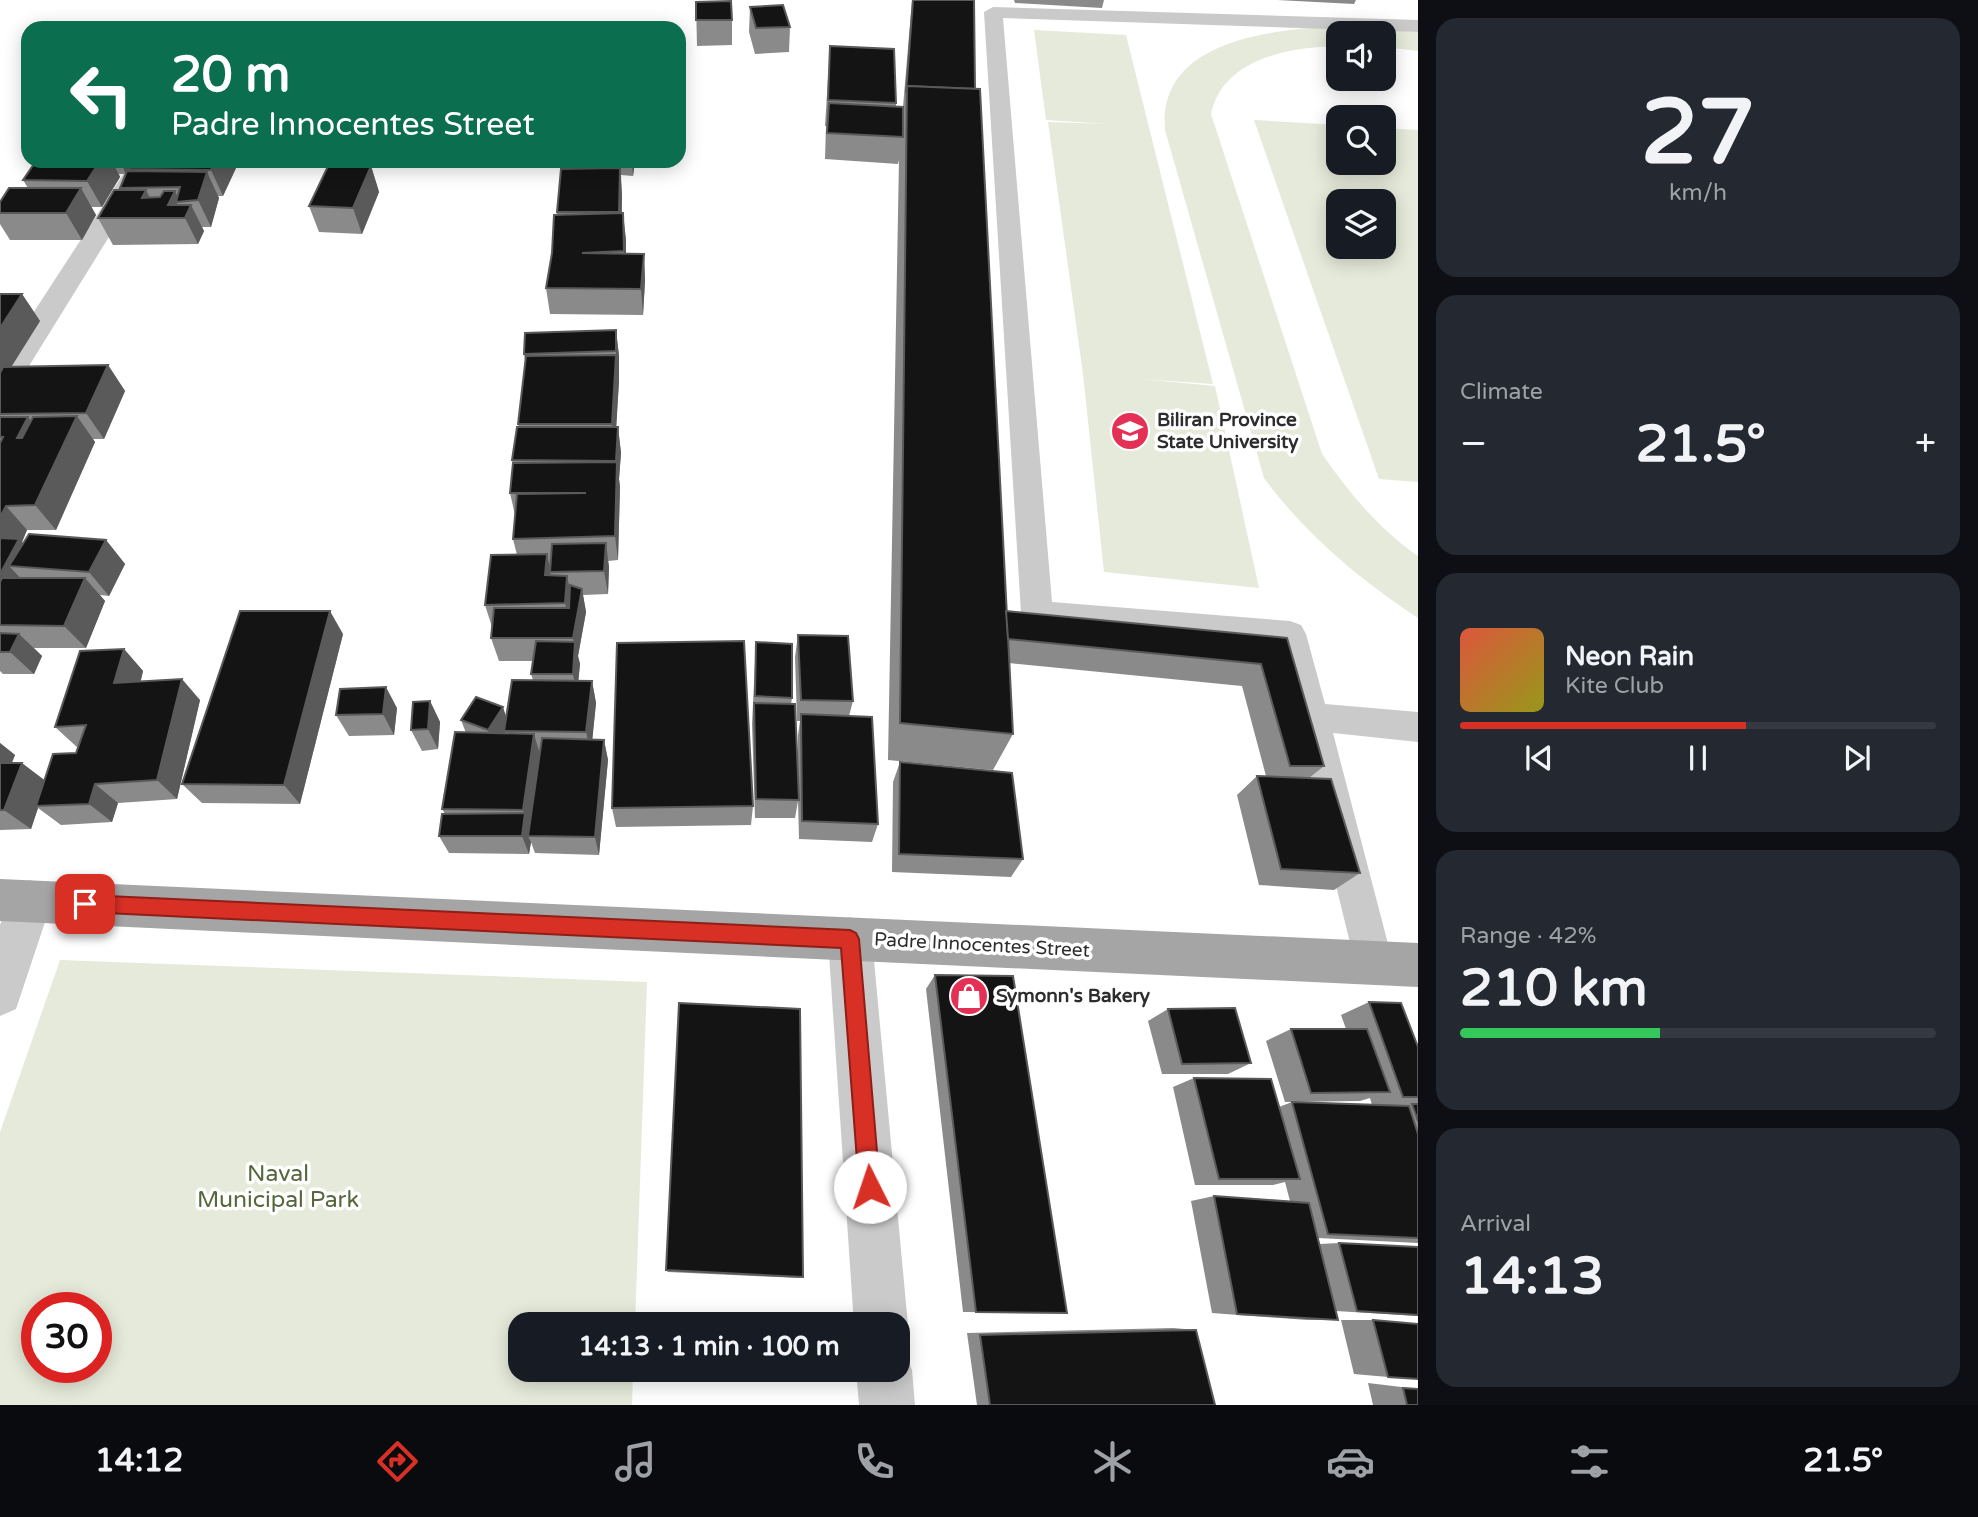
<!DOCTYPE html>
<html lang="en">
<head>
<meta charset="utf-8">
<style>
  :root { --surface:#171b24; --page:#242831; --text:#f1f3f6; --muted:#9ea1a6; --line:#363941; --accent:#d93025 }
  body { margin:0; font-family:"Varela Round",sans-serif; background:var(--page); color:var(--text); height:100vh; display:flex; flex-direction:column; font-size:26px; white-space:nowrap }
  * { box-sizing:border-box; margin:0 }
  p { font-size:23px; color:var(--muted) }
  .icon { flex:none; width:38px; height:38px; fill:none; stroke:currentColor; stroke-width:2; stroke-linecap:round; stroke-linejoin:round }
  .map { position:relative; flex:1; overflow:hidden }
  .sheet { display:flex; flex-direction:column; gap:18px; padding:18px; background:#0d0f14; width:560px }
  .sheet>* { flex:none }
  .hud { position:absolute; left:21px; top:21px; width:665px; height:147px; border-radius:21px; box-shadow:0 4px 18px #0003; background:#0b6e4f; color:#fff; overflow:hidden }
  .tools { position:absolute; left:1326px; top:21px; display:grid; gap:14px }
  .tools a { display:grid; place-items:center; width:70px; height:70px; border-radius:14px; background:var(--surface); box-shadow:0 4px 18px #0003; font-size:35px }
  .speed { position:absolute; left:21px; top:1292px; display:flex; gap:14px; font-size:35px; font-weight:700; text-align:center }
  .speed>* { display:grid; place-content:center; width:91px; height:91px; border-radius:50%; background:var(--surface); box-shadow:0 4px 18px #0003; line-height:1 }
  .speed .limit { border:10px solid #d22; background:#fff; color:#111 }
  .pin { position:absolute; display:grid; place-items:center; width:60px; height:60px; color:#fff; margin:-30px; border-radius:14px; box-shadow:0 4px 10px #0006 }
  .me { position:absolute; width:77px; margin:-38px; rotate:356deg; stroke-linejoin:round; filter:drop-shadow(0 0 5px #0008) }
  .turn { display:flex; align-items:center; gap:24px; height:147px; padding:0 35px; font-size:32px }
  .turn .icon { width:91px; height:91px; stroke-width:2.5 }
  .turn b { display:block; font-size:49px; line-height:60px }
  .big { font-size:52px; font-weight:700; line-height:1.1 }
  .sheet .card { flex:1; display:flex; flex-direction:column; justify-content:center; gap:10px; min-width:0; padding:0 24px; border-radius:21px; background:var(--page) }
  .sheet .dial { align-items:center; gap:0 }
  .dial b { font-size:91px; line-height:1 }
  .song { display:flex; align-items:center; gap:21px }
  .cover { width:84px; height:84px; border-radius:10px; background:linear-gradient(135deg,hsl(10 70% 55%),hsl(60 70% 35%)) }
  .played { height:7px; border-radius:4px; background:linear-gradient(90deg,var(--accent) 60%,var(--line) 60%) }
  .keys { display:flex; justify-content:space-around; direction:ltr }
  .heat { display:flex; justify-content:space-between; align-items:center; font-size:38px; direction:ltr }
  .charge { height:10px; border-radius:5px; background:linear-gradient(90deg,#34c759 42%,var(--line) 0) }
  .trip { position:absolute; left:508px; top:1312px; width:402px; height:70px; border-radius:21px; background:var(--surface); box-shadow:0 4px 18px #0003; font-weight:700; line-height:70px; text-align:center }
  .tabs { display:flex; height:112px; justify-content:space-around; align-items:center; background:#090b0e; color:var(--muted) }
  .tabs .icon { width:49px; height:49px }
  .tabs .selected { color:var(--accent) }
  .tabs b { font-size:32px; color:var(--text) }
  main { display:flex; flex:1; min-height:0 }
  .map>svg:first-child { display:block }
  .green { fill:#e5eada; fill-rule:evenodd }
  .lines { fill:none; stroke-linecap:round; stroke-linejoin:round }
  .service { fill:#cacaca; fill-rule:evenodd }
  .minor { fill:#cacaca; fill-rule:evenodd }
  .primary { fill:#a5a5a5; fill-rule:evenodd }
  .wall { fill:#8a8a8a }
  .shaded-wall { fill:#5a5a5a }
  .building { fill:#141414; stroke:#5a5a5a; stroke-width:2 }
  .route { fill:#d93025; stroke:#8d1f18; stroke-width:2 }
  .labels { text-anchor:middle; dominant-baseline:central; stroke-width:7; stroke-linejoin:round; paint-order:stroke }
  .poi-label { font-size:19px; font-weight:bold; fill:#2d2d2d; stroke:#fff; text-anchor:start }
  .street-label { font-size:19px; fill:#2d2d2d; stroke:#fff }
  .near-park-label { font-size:23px; fill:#55673b; stroke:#fff }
</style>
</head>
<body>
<main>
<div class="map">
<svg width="1418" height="1405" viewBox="0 0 1418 1405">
  <rect width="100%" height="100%" fill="#fff"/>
  <g class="green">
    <path d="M1320 27 1418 32V51L1384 47V33H1339V46C1290 47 1223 58 1211 114L1322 454C1349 493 1379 529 1418 556V618C1358 578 1307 536 1264 478L1165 130C1158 46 1256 32 1320 27Z"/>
    <path d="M1034 30 1126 35 1213 384 1140 379 1215 386 1259 588 1104 572 1083 374 1048 122 1108 124 1046 120Z"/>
    <path d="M1254 120 1339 125V163H1384V128L1418 130V482L1379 479ZM1384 201V247H1339V201Z"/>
    <path d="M60 960 647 982 635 1325H520V1370H633L632 1405H0V1132ZM96 1307V1367H37V1307Z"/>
  </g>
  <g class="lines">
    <path class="service" d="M993 7 1418 20V32L1003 18 1052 602 1290 621 1301 625 1306 634 1325 704 1418 712V742L1333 733 1393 963 1388 977 1374 982 1360 977 1355 963 1277 646 1037 626 1026 622 1021 613 984 12Z"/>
    <g class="minor">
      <path d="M132 161H156L11 395 0 398V364Z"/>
      <path d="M30 880 45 886 52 901 16 1009 0 1016V925L15 886Z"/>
      <path d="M850 917 866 924 872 939 908 1325 898 1345V1325H854L828 939 834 924Z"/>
      <path d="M898 1348 904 1350 912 1370 915 1405H859L856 1370H898Z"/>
    </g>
    <path class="primary" d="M0 879 1418 943V987L0 921Z"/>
  </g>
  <g class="wall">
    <path d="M912 0H974L975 89 1006 611 1287 638 1324 766 1309 778 1360 873 1334 890 1259 885 1237 795 1257 776H1266L1242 686 1009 663 1013 734 993 770 888 760 899 160 898 164 825 159 826 126H825L830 46 896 103V107H903Z"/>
    <path d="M1014 0H1104L1102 8 1015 3Z"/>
    <path d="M1277 0H1356L1354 4Z"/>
    <path d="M696 2 732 20V45L697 46Z"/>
    <path d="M750 7 790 27 789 52 755 54 749 32Z"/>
    <path d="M36 161H133L128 171H131L129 169 134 161H233L236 168 223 196H218L219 198 211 227H202L204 231 198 244 113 245 98 218 121 190 120 188 126 174H119L120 177 102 207H91L96 215 82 240H10L0 224V202L28 188 23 180Z"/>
    <path d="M574 161H635L633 176 621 175 622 195V213L626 240V254H644L645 281 643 315 550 314 546 288 552 253 557 212 575 169Z"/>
    <path d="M371 166 379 192 362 234 319 232 309 206Z"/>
    <path d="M0 294H22L40 321 11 367 108 365 125 391 104 439H93L95 442 56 530H27L22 542 23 543 106 540 125 564 109 596 100 595 105 601 86 648H34L42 656 34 674H3L0 671Z"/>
    <path d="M616 330 619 356V381L616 427H618L621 453 619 479 620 487 618 560 608 561 609 567 608 594 583 595 586 612 578 656 580 664 578 681H592L596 703 592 740H604L608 760 599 855 535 853 531 842 529 854 449 853 439 836 445 814 442 809 466 733 461 720 506 717 533 680 531 674 533 661H499L491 638 492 627 485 605 517 555 513 539 515 515 510 493 513 466 512 460 518 427 525 361 524 354Z"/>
    <path d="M343 634 300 804 202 803 182 784Z"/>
    <path d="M798 635 853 701 849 716 878 824 872 842 799 839 798 801 795 818H755L752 724 756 642 792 698 791 704 798 790V735L800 721H797L795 657Z"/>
    <path d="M124 649 143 671 141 681 200 700 177 799 118 803 112 822 61 825 38 808 31 829 0 830V743L15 755 12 763 44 780 76 753 78 748 55 727Z"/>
    <path d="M430 701 440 722 438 749 422 751 411 730Z"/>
    <path d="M397 708 394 735 349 736 336 715Z"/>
    <path d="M900 762 1023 859 1011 877 892 872 893 782Z"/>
    <path d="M753 806 751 825 616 827 612 808Z"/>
    <path d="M935 975 1067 1313 963 1312 926 989Z"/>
    <path d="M1369 1002 1418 1047V1103L1415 1104H1418V1243L1318 1238 1320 1244 1339 1243 1418 1247V1316L1336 1311 1338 1320H1307L1212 1313 1191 1201 1214 1196 1290 1201 1285 1182 1273 1185H1195L1173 1087 1194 1078 1279 1107 1292 1102 1372 1105 1370 1098 1360 1101 1285 1102 1266 1041 1291 1029H1346L1341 1015Z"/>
    <path d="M1168 1009 1251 1063 1228 1074H1162L1148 1021Z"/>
    <path d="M666 1270 803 1277 799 1278 668 1272Z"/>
    <path d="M1341 1320H1373L1388 1377 1354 1374Z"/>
    <path d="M1173 1328 1196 1330 1215 1405H977L967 1333Z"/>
    <path d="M1368 1383 1418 1389V1405H1373Z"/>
  </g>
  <g class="shaded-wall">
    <path d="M100 161H112L120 177 102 207 87 181Z"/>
    <path d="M120 161H133L126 174Z"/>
    <path d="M215 161H233L236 168 223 196 211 170Z"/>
    <path d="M632 161H635L633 176Z"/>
    <path d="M371 166 379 192 362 234 353 208Z"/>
    <path d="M620 168 622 195 621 238 619 212Z"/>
    <path d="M207 172 219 198 211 227 198 200Z"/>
    <path d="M81 188 96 215 82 240 66 213Z"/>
    <path d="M146 190 159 216 142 198Z"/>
    <path d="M175 191 180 202H176L184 218 168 205Z"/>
    <path d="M191 205 204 231 198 244 185 218Z"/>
    <path d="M623 213 626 240V277L624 251Z"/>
    <path d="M644 254 645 281 643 315 641 289Z"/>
    <path d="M22 294 40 321 0 385V328Z"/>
    <path d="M616 330 619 356V381L615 449 612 424 616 355Z"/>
    <path d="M108 365 125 391 104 439 86 413Z"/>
    <path d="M77 416 95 442 56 530 35 505Z"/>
    <path d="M28 417 48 443 17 438Z"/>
    <path d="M618 427 621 453 619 479 620 487 618 560 615 536 617 471 616 461Z"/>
    <path d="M6 506 27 530 22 542 41 563 9 566 29 587 8 626 0 618V517Z"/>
    <path d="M106 540 125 564 109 596 89 572Z"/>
    <path d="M606 543 609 567 608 594 604 571Z"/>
    <path d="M547 554 551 572H550L552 581 545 575Z"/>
    <path d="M567 576 572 599 570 626 565 603Z"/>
    <path d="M85 578 105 601 86 648 64 626Z"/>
    <path d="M582 589 586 612 578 656 580 664 577 696 573 674 575 648 573 638Z"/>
    <path d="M330 611 343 634 300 804 284 785Z"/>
    <path d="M19 634 42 656 34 674 10 652Z"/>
    <path d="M124 649 143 671 134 705 114 683Z"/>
    <path d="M182 679 200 700 177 799 157 780Z"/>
    <path d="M592 681 596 703 591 753 586 732Z"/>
    <path d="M386 687 397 708 394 735 383 714Z"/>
    <path d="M430 701 440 722 438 749 428 729Z"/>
    <path d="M503 707 510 728 504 731 505 736 496 751 488 730Z"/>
    <path d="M534 734 540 754 528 836 531 842 529 854 522 836 525 814 523 810Z"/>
    <path d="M604 740 608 760 599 855 595 837Z"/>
    <path d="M0 743 15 755 0 788Z"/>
    <path d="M22 763 47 782 36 806 38 808 31 829 4 810Z"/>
    <path d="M95 784 118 803 112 822 89 804Z"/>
  </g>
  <g class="building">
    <path d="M913 0H974L975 89 907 86 906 93Z"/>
    <path d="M731 1 732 20H696V2Z"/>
    <path d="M783 5 790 27 756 28 750 7Z"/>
    <path d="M227 23 225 28H202L204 24Z"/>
    <path d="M247 25H276L274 28H246Z"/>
    <path d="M830 46 894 49 896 103 828 100Z"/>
    <path d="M907 86 980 89 1013 734 900 723Z"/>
    <path d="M829 103 903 107V137L827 133Z"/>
    <path d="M36 161H100L87 181 23 180Z"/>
    <path d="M134 161H215L211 170 129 169Z"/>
    <path d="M329 164 371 166 353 208 309 206Z"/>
    <path d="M620 168 619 212H557L561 169Z"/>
    <path d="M127 171 207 172 198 200 176 202 180 187 120 188Z"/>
    <path d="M9 188H81L66 213H0V202Z"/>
    <path d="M114 190H146L142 198 160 197 164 191H175L168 205H191L185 218H98Z"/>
    <path d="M623 213 624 251 582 253 644 254 641 289 546 288 552 253 554 215Z"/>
    <path d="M0 294H22L0 328Z"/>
    <path d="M616 330V351L524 354 525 333Z"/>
    <path d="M616 355 612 424H518L526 356Z"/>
    <path d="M108 365 86 413 0 414V373L3 367Z"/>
    <path d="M77 416 35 505 6 506 0 517V443L3 437H0V417H28L17 438H22L33 417Z"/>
    <path d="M517 427H618L616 461 512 460Z"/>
    <path d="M617 462 615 536 513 539 517 494 586 493H510L513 463Z"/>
    <path d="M29 534 106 540 89 572 9 566Z"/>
    <path d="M0 538 19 539 0 574Z"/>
    <path d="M606 543 604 571 550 572 552 544Z"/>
    <path d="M547 554 545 575 567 576 565 603 485 605 491 555Z"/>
    <path d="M2 578H85L64 626 0 625V582Z"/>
    <path d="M570 585 582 589 573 638H491L494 608H569Z"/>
    <path d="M240 611H330L284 785 182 784Z"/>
    <path d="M1006 611 1287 638 1324 766H1290L1261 664 1008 639Z"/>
    <path d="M0 633 19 634 10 652H0Z"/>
    <path d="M798 635 848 636 853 701 801 700Z"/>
    <path d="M536 641 575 642 573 674H531Z"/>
    <path d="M744 641 753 806 612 808 617 643Z"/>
    <path d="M756 642 792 644V698L755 696Z"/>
    <path d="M124 649 114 683 182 679 157 780 95 784 89 804 36 806 53 754 76 753 86 725 55 727 80 651Z"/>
    <path d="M512 680 592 681 586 732 504 731Z"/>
    <path d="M386 687 383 714 336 715 340 689Z"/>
    <path d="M476 697 503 707 488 730 461 720Z"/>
    <path d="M430 701 428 729 411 730 413 702Z"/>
    <path d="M754 703 795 704 799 800 756 799Z"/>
    <path d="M801 714 872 717 878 824 802 821Z"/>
    <path d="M455 732 534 734 523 810 442 809Z"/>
    <path d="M542 738 604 740 595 837 528 836Z"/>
    <path d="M900 762 1012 773 1023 859 899 854Z"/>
    <path d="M0 763H22L4 810H0Z"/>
    <path d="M1257 776 1331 779 1360 873 1281 869Z"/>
    <path d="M525 813 522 836H439L442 814Z"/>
    <path d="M935 975 1013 976 1067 1313 976 1312Z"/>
    <path d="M1369 1002 1401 1003 1418 1047V1097H1403Z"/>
    <path d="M679 1003 800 1009 803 1277 666 1270Z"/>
    <path d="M1235 1008 1251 1063 1182 1064 1168 1009Z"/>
    <path d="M1291 1029H1367L1390 1092 1311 1093Z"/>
    <path d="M1194 1078 1271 1079 1300 1179H1219Z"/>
    <path d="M1292 1102 1409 1106 1418 1134V1238L1328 1234Z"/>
    <path d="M1412 1104H1418V1121Z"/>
    <path d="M1214 1196 1309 1203 1338 1320 1237 1314Z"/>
    <path d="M1339 1243 1418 1247V1315L1357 1311Z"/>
    <path d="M1373 1320 1418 1324V1379L1388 1377Z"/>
    <path d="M1196 1330 1215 1405H990L980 1335Z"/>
    <path d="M1403 1388 1418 1389V1405H1407Z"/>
  </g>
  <path class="route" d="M85 895 850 930 856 933 859 939 880 1187 877 1194 870 1197 862 1194 859 1187 841 948 85 912 79 910 76 904 79 898Z"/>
  <defs>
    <symbol id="university-disc" viewBox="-11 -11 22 22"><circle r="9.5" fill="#e33054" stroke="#fff"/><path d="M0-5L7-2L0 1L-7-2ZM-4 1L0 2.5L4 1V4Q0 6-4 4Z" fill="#fff"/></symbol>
    <symbol id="shop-disc" viewBox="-11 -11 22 22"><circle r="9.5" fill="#e33054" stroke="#fff"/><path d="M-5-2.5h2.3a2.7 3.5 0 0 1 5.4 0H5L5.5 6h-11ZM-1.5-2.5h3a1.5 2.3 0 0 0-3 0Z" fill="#fff"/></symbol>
  </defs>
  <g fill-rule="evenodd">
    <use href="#university-disc" x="1108" y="409" width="44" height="44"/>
    <use href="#shop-disc" x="947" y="974" width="44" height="44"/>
  </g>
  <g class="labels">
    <g class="poi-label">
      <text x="1157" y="420">Biliran Province<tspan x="1157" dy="22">State University</tspan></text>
      <text x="996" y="996">Symonn's Bakery</text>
    </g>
    <g class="street-label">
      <text transform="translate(982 945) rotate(3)">Padre Innocentes Street</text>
    </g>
    <g class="near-park-label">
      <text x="278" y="1174">Naval<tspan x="278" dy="26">Municipal Park</tspan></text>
    </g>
  </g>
</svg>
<div class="tools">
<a><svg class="icon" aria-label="sound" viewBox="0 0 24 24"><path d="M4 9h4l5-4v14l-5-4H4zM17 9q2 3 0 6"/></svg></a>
<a><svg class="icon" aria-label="search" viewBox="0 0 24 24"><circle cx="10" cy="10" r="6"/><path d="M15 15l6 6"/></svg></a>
<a><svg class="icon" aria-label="layers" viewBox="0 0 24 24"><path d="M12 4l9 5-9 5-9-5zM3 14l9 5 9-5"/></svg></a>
</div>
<div class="speed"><div class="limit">30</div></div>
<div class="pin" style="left:85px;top:904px;background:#d93025"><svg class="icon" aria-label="arrive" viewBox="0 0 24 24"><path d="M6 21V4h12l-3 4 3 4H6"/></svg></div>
<svg class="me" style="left:870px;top:1187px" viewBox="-20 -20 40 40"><circle r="19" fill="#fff"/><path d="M0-13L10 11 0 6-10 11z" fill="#d93025"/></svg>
<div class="trip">14:13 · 1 min · 100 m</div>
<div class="hud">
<div class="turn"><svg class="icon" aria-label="left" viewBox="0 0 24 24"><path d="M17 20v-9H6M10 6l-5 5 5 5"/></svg><div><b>20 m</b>Padre Innocentes Street</div></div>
</div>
</div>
<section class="sheet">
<div class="card dial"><b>27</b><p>km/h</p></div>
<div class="card"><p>Climate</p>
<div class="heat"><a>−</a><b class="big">21.5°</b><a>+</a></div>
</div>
<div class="card">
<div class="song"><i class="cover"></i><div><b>Neon Rain</b><p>Kite Club</p></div></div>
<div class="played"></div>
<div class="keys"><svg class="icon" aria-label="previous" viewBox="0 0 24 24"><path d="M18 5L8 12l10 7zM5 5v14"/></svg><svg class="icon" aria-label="pause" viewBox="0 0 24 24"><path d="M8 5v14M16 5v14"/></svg><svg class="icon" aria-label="next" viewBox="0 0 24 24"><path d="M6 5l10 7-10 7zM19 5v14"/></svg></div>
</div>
<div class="card"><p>Range · 42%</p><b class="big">210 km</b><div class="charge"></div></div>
<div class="card"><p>Arrival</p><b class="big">14:13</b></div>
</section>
</main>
<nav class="tabs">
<b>14:12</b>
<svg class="icon selected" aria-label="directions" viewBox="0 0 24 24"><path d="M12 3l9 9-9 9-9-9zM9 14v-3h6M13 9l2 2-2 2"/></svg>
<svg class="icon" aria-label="music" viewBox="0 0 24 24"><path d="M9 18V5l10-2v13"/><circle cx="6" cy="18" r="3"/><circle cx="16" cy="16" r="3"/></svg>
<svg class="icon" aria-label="phone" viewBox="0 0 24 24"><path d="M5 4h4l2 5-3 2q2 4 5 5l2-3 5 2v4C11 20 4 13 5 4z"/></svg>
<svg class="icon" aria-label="climate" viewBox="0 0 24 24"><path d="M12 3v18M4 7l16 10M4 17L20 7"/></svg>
<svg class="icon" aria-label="car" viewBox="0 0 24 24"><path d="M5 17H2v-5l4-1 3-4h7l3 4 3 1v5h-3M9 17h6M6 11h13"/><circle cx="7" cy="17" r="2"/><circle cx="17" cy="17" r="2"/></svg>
<svg class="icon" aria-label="filters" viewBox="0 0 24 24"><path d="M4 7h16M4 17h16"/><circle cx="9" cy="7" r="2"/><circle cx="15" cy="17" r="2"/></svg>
<b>21.5°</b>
</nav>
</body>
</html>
